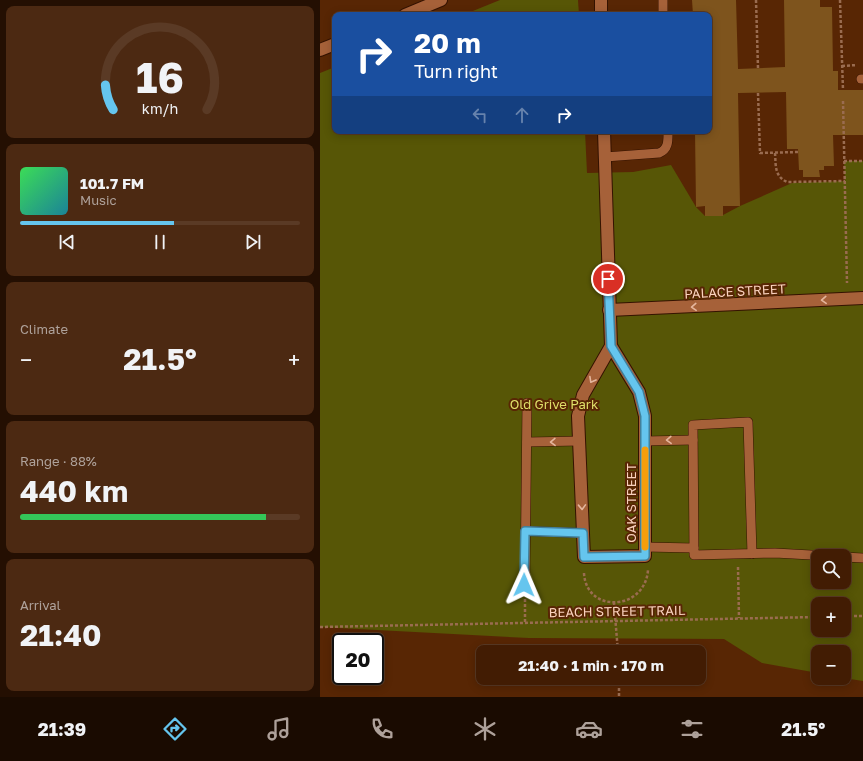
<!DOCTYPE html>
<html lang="en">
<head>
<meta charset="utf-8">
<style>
  :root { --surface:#421c03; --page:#4c2912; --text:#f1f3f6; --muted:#aea19a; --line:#5a3a25; --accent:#65c5ee }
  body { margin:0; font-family:"Golos Text",sans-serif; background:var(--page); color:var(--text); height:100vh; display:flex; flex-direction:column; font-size:15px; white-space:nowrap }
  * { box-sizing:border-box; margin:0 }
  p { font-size:13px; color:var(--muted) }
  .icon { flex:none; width:22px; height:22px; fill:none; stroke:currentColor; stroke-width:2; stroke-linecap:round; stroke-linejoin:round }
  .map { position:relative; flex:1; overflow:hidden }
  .sheet { display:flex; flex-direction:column; gap:6px; padding:6px; background:#240f02; width:320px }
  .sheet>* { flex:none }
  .top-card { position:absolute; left:12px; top:12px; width:380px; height:122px; border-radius:8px; box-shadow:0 2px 10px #0003,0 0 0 1px var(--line); background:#1a4fa0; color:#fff; overflow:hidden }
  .buttons { position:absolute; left:491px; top:549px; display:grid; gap:8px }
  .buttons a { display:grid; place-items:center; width:40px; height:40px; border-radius:8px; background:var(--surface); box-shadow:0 2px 10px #0003,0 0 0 1px var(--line); font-size:20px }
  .speed { position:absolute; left:12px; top:633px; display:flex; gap:8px; font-size:20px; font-weight:700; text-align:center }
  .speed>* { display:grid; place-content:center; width:52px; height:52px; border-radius:50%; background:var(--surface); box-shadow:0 2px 10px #0003,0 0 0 1px var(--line); line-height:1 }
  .speed .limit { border:2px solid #111; border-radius:6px; background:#fff; color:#111 }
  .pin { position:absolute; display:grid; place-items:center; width:34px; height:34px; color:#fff; margin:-17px; border:2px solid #fff; border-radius:50%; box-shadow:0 1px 4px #0007 }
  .me { position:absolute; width:44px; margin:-22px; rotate:1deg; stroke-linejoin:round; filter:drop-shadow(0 0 3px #0008) }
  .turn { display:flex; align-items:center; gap:14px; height:84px; padding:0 16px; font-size:18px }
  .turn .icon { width:52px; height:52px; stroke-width:2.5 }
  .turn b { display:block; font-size:28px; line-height:34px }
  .lanes { display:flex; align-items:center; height:38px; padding:0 16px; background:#0003; justify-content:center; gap:20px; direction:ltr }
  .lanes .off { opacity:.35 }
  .big { font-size:30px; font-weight:700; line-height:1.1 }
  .sheet .card { flex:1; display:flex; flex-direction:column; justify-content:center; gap:6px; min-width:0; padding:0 14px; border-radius:8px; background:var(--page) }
  .sheet .dial { align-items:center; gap:0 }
  .dial svg { height:104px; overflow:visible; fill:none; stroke:var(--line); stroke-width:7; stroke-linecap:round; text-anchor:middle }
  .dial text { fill:var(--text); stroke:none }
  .song { display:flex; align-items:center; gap:12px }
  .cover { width:48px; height:48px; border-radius:6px; background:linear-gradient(135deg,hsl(130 70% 55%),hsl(190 70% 35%)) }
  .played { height:4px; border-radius:2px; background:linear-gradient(90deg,var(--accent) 55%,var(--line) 55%) }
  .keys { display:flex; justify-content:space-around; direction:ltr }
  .heat { display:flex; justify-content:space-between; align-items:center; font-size:22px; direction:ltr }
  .charge { height:6px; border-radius:3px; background:linear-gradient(90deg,#34c759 88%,var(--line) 0) }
  .trip { position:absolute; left:156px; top:645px; width:230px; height:40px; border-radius:8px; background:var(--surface); box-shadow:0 2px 10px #0003,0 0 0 1px var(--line); font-weight:700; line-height:40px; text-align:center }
  .dock { display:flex; height:64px; justify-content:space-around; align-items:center; background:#1a0b01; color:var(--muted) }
  .dock .icon { width:28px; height:28px }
  .dock .on { color:var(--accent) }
  .dock b { font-size:18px; color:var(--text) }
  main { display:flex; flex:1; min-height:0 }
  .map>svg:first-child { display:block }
  .green { fill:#575606; fill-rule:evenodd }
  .building { fill:#7e541d }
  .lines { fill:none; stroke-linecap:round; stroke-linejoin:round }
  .service-casing { stroke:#341200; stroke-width:10 }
  .minor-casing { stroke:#341200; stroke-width:14 }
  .secondary-casing { stroke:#341200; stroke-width:14 }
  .path { stroke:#9a6c50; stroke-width:2.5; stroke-dasharray:3 2; stroke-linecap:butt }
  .service { stroke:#a66139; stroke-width:9 }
  .minor { stroke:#a66139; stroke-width:12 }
  .secondary { stroke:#a66139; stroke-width:12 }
  .oneway { stroke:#e5b69d }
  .route-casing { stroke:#42809b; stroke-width:10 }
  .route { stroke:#65c5ee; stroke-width:7 }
  .slow { stroke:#f59e0b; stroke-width:7 }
  .labels { text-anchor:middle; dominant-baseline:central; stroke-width:4; stroke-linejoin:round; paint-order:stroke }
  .street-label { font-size:13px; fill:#fad2be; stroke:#582604 }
  .park-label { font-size:13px; fill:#dede68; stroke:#582604 }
</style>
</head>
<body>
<main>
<section class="sheet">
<div class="card dial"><svg viewBox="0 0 100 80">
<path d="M14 69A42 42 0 1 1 86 69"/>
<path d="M14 69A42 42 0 0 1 8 50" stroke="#65c5ee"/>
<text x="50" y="56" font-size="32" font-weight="700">16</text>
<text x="50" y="72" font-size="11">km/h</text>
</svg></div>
<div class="card">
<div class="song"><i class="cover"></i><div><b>101.7 FM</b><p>Music</p></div></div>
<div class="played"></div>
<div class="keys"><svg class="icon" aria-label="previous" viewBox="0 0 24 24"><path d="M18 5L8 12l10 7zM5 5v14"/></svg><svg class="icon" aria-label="pause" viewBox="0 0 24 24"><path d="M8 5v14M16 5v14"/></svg><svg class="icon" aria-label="next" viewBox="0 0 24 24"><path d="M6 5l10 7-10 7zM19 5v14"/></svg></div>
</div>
<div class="card"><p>Climate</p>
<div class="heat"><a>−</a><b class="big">21.5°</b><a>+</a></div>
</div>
<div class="card"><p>Range · 88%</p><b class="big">440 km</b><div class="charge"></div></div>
<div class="card"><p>Arrival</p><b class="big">21:40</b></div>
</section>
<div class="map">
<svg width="543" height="697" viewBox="0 0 543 697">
  <rect width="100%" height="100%" fill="#582604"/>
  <g class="green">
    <path d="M180 0H258L259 15H143Z"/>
    <path d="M15 67V131H265L267 173 313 172 351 165 376 207 385 216 403 215 420 206 472 183 525 181 524 161H543V681L524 678V652H498V673L442 663 404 639 209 638 0 627V73ZM498 556H524V582H498ZM498 604H524V630H498Z"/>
  </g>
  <path class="building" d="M372 0H416L418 69 465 67 464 0H500V7H512L513 71H518V90H543V135H513L514 166H504V170H499L500 177H483V170H479L478 149H467L466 92 418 93 420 206H403V216H385V206L376 207 375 131H389V15H373Z"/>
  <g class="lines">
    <defs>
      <g id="service">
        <path d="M343 0V15"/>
        <path d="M541 79H543"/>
        <path d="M285 157 339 153C349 149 348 140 348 131"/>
        <path d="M325 441 373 440"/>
        <path d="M207 442 260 441"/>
        <path d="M205 531 263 533"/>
        <path d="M325 547 374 548"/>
        <path d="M432 554 428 422 373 425 374 555 455 553 509 556"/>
        <path d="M524 557 543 558"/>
        <path d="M205 585 207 403"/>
      </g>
      <g id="minor">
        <path d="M281 0V15"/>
        <path d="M284 131 291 346 319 392 325 416V556L264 557 258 416 263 395 291 346"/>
        <path d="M289 310 543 298"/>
      </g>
      <g id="secondary">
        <path d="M85 15 121 0"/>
        <path d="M0 50 15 44"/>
      </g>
    </defs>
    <use href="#service" class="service-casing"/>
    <use href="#minor" class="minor-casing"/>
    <use href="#secondary" class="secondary-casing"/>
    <g class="path">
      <path d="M436 0 438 68"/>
      <path d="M520 0 523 90"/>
      <path d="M522 66 537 65"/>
      <path d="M438 93 440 153 478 152"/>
      <path d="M523 101 527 283"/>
      <path d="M455 153C456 165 454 176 467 182L525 181"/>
      <path d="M524 161H543"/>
      <path d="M418 567 419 618"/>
      <path d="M264 573C266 614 325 611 328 570"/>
      <path d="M205 599V622"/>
      <path d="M294 603 298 652"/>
      <path d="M524 616H543"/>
      <path d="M0 627 498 617"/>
      <path d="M299 678V697"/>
    </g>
    <use href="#service" class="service"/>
    <use href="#minor" class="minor"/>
    <use href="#secondary" class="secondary"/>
  </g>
  <defs><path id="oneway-chevron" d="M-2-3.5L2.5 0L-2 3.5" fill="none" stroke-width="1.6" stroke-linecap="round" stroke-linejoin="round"/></defs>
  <g class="oneway">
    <use href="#oneway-chevron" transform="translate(504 300) rotate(177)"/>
    <use href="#oneway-chevron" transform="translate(374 307) rotate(177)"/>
    <use href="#oneway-chevron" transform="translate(272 380) rotate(119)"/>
    <use href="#oneway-chevron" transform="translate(349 440) rotate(178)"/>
    <use href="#oneway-chevron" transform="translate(233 442) rotate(179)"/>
    <use href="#oneway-chevron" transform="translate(262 507) rotate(88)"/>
  </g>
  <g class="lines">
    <defs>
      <path id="route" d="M204 585 205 531 263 533 264 557 325 556V416L319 392 291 346 288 279"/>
    </defs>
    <use href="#route" class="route-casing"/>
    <use href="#route" class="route"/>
    <path class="slow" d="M325 450V547"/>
  </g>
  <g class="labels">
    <g class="street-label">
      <text transform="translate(415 291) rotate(-3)">PALACE STREET</text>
      <text transform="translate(311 503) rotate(-90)">OAK STREET</text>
      <text transform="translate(297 611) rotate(-1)">BEACH STREET TRAIL</text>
    </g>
    <g class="park-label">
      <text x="234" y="404">Old Grive Park</text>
    </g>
  </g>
</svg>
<div class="buttons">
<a><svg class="icon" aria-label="search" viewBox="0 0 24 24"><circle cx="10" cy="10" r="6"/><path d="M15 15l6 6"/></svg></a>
<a>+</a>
<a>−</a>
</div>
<div class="speed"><div class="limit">20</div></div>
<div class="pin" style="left:288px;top:279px;background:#d93025"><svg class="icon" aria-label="arrive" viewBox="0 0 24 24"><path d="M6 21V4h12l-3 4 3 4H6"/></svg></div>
<svg class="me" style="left:204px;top:585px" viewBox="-20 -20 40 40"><path d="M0-17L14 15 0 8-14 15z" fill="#65c5ee" stroke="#fff" stroke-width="4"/></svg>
<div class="trip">21:40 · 1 min · 170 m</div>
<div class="top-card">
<div class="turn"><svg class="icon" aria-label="right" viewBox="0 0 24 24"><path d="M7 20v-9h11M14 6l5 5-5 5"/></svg><div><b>20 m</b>Turn right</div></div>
<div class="lanes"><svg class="icon off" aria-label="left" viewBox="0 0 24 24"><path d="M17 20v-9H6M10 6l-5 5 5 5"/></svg><svg class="icon off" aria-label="ahead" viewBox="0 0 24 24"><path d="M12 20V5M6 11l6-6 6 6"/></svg><svg class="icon" aria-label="right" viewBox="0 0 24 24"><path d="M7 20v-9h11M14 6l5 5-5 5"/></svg></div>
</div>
</div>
</main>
<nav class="dock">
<b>21:39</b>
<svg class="icon on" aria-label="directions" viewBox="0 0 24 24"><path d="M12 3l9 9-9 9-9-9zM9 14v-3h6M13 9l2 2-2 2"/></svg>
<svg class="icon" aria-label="music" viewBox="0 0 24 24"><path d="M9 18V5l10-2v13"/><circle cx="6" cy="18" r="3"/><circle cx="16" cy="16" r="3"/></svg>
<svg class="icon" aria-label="phone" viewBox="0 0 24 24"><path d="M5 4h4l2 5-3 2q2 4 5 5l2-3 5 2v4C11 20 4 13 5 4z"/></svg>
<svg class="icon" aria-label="climate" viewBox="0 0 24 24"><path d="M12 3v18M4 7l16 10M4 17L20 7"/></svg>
<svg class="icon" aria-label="car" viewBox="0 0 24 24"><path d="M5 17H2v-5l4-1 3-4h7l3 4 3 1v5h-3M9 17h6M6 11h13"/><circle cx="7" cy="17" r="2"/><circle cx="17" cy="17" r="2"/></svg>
<svg class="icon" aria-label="filters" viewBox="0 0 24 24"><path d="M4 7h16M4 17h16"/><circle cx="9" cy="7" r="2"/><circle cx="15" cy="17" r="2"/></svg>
<b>21.5°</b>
</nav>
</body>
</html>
